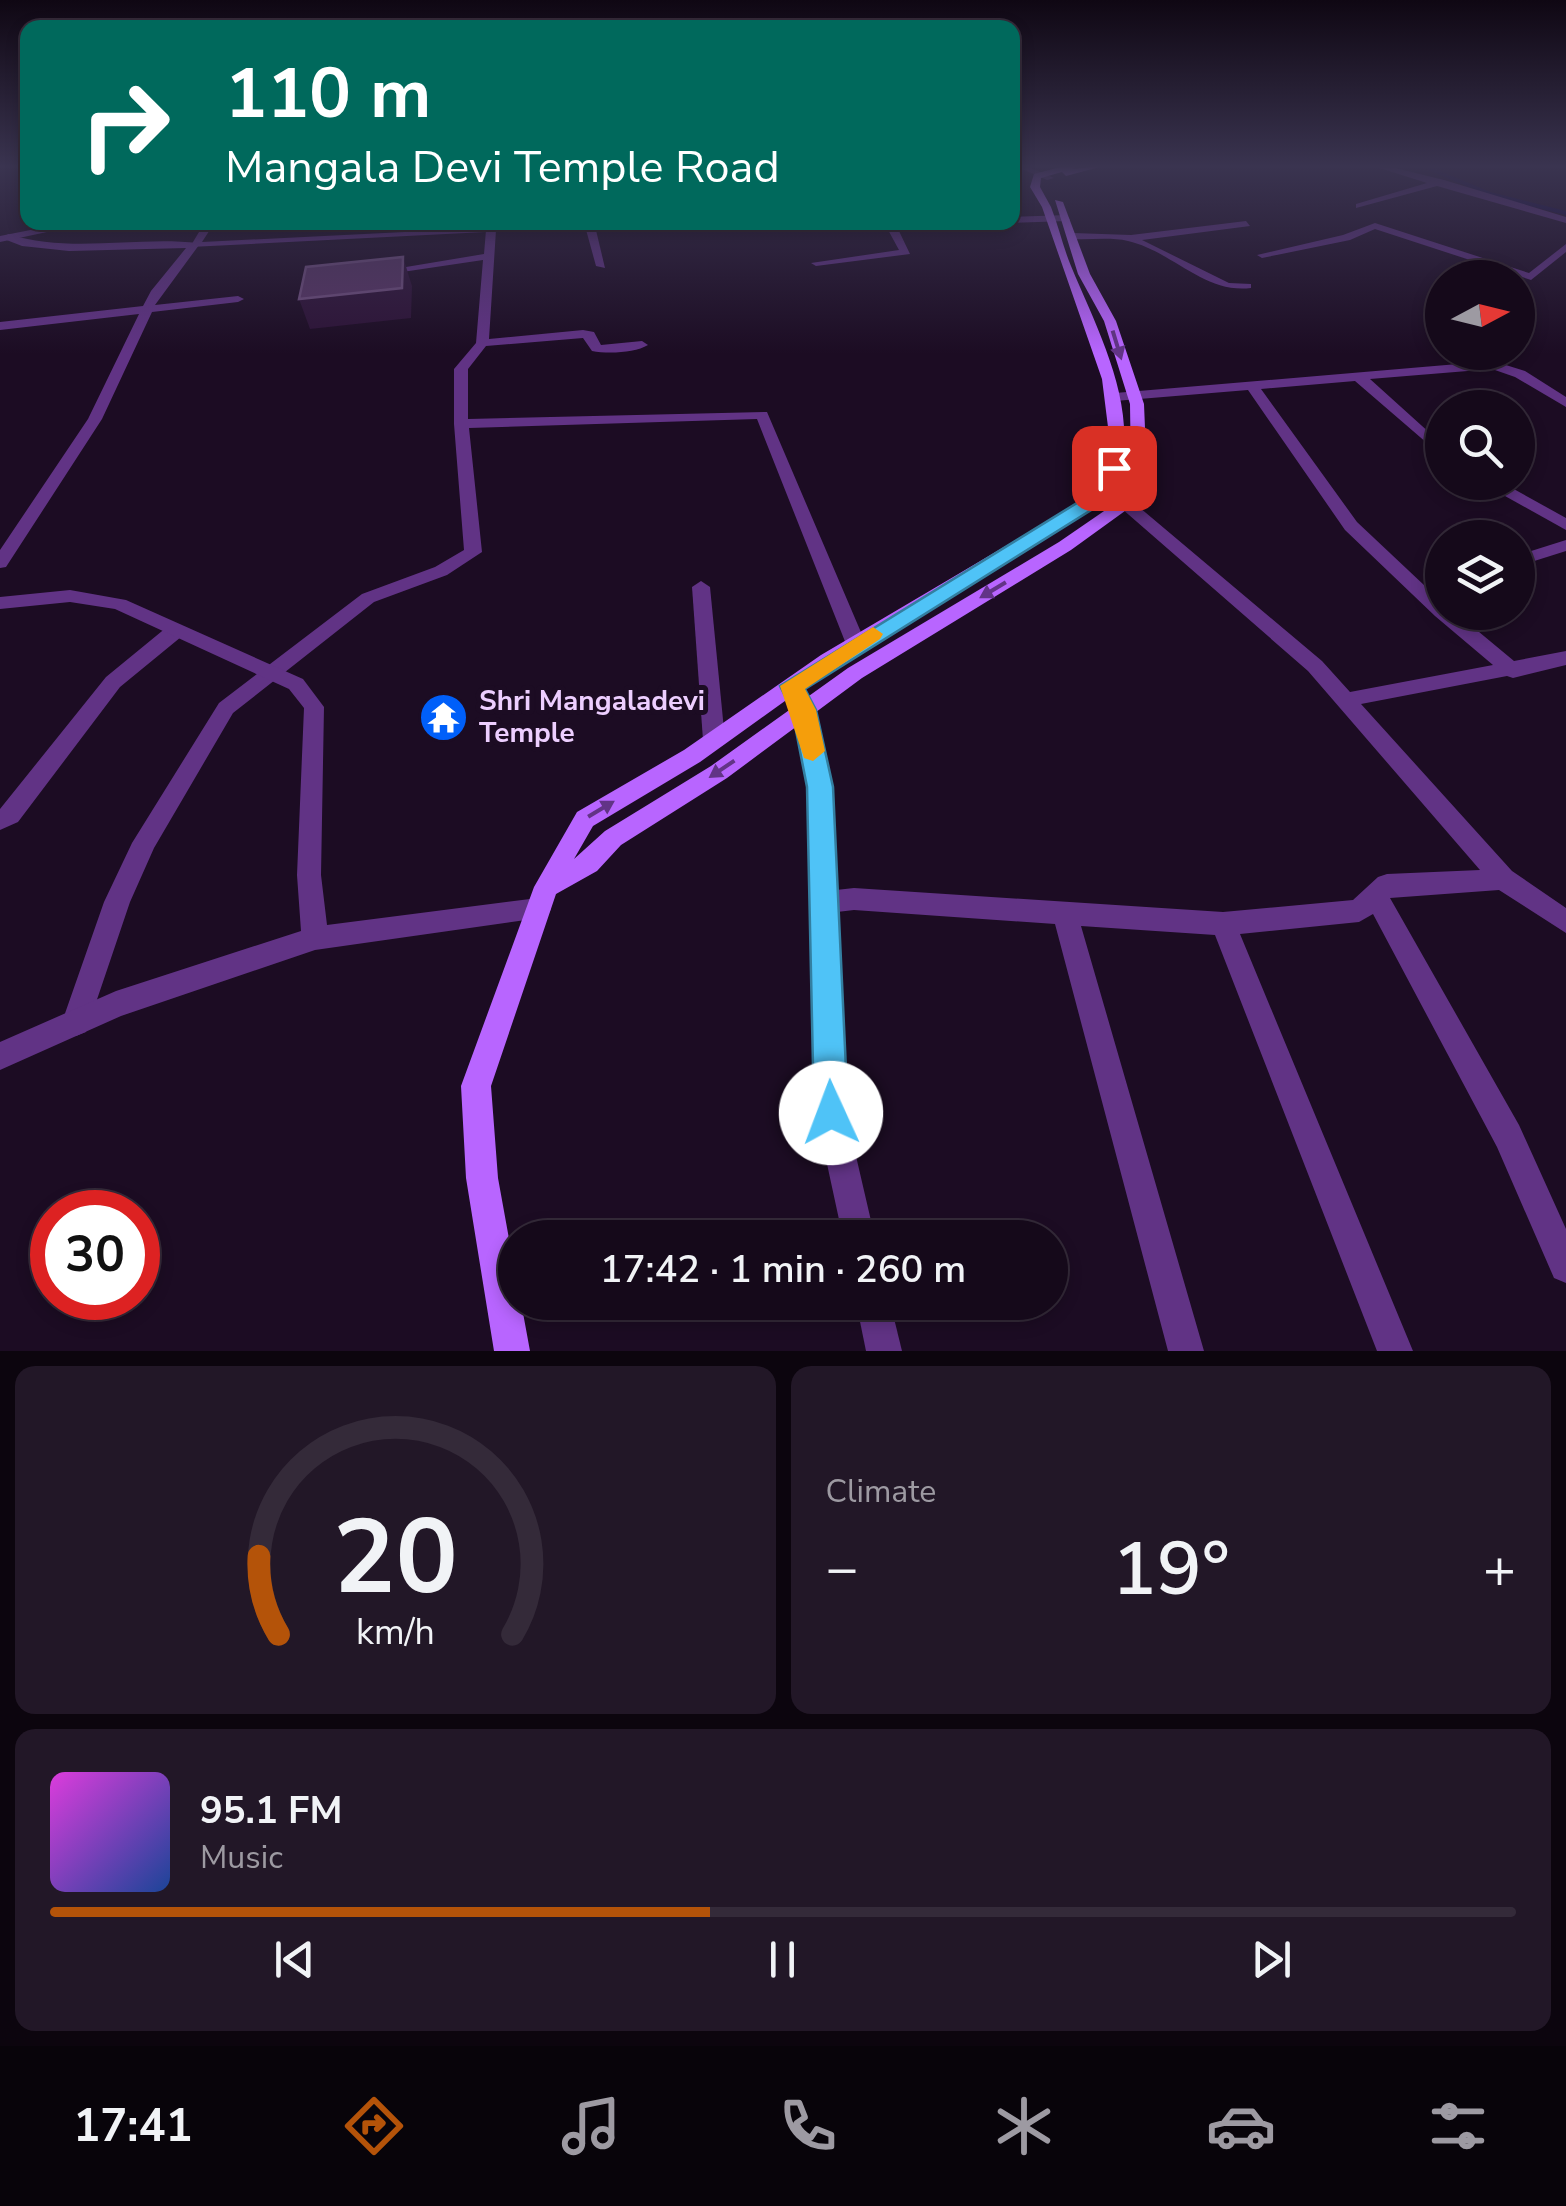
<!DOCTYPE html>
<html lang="en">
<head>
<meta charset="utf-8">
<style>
  :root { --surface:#15091a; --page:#221727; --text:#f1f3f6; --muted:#9d9aa2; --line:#342a39; --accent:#b45309 }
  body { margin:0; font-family:"Nunito Sans",sans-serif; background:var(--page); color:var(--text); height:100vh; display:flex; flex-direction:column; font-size:38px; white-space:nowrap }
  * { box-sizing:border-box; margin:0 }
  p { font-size:32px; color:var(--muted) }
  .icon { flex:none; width:55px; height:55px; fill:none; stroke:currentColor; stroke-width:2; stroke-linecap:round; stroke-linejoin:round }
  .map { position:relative; height:1351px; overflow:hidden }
  .sheet { display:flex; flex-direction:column; gap:15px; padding:15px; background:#0c050e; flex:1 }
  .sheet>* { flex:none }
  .guide { position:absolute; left:20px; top:20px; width:1000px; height:210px; border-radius:20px; box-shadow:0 5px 15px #0003,0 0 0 2px var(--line); background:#00695c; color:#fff; overflow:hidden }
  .needle { width:65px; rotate:83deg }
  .tools { position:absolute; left:1425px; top:260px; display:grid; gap:20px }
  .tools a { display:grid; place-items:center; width:110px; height:110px; border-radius:50%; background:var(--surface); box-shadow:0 5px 15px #0003,0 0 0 2px var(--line); font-size:50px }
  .speed { position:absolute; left:30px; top:1190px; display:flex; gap:20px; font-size:50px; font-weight:700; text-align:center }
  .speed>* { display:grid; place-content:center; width:130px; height:130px; border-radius:50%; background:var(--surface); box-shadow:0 5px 15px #0003,0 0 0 2px var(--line); line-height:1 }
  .speed .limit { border:15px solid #d22; background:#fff; color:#111 }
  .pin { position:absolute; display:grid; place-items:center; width:85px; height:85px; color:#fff; margin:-42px; border-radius:20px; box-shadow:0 5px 15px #0006 }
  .me { position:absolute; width:110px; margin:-55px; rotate:358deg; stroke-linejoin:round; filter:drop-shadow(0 0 8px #0008) }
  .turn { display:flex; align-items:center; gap:35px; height:210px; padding:0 40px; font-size:45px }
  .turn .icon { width:130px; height:130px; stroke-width:2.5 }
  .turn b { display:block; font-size:70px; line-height:85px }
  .big { font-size:75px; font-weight:600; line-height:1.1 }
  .sheet .card { flex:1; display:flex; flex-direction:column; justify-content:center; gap:15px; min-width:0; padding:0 35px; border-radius:20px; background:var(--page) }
  .sheet .dial { align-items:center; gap:0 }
  .dial svg { height:260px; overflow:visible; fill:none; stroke:var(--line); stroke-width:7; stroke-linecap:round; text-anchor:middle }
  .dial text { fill:var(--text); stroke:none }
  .song { display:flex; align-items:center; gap:30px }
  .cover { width:120px; height:120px; border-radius:15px; background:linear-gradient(135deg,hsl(300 70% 55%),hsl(220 70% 35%)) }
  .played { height:10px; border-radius:5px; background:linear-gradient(90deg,var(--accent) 45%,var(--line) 45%) }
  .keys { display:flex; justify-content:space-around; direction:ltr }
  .heat { display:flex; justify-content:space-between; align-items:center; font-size:55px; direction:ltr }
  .sheet .tiles { flex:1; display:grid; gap:15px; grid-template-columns:1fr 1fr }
  .card:last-child { grid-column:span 2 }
  .trip { position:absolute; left:498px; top:1220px; width:570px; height:100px; border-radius:50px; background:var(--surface); box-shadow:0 5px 15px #0003,0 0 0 2px var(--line); font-weight:600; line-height:100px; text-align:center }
  .tab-bar { display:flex; height:160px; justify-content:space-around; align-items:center; background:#08040a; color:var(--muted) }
  .tab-bar .icon { width:70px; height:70px }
  .tab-bar .current { color:var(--accent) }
  .tab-bar b { font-size:45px; color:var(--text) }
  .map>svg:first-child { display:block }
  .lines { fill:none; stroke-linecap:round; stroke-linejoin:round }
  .stream { stroke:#0f0642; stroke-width:4 }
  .minor { fill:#613385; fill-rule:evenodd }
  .tertiary { fill:#613385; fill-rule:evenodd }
  .secondary { fill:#b865ff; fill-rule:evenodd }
  .shaded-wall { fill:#2d1337 }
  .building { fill:#573665; stroke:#6e4e7d; stroke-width:2.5 }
  .oneway { fill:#623486 }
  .route { fill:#4fc3f7; stroke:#337fa1; stroke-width:2.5 }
  .slow { fill:#f59e0b }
  .labels { text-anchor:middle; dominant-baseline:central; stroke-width:10; stroke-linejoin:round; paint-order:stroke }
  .poi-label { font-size:28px; font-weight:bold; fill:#edceff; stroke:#1c0c23; text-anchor:start }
</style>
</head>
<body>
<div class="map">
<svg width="1566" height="1351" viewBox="0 0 1566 1351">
  <rect width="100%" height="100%" fill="#1c0c23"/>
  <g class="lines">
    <path class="stream" d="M1421 165 1490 194 1566 213"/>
    <g class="minor">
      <path d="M1013 165H1024L1054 178 1047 180Z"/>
      <path d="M1370 165H1383L1444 180 1566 217V223L1437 186 1356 208V204L1427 183Z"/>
      <path d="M1246 221 1250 226 1142 240 1229 283 1251 284V288C1204 294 1172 251 1128 241 1111 237 1090 240 1073 239L1068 236 1073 233 1131 235Z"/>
      <path d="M895 222H909L898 229 910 254 816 266 811 263 899 250 887 228Z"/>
      <path d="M590 223 595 226 605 268 596 266 585 226Z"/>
      <path d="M1375 223 1529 273 1566 244V252L1531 280 1375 229 1350 240 1262 258 1257 255 1343 235Z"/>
      <path d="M491 227 496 230 489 339 583 330 594 332 601 345 642 341 648 345C635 353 608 354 592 351L583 338 486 346 468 369V419L767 412 866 644 856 651 846 644 757 419 469 428 482 552 447 575 374 602 233 713 154 848 130 902 86 1032 76 1036 66 1032 62 1022 104 902 132 843 219 703 362 594 435 567 464 550 454 424V369L476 343 483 260 382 275 376 272 484 254 486 230Z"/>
      <path d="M8 234C71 254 134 236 198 243L199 245 155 305 238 296 244 299 238 302 152 312 102 419 6 567 0 568V550L88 419 139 314 0 330V322L143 306 151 291 186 248 69 251 22 246 4 239Z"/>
      <path d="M1493 361 1525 371 1566 397V407L1515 377 1492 369 1370 379 1442 444V456L1355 381 1261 389 1357 522 1442 602V612H1455L1514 661 1566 651V665L1513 678 1507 676 1361 704 1512 871 1566 908V933L1499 890 1390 898 1519 1125 1566 1229V1283L1554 1278 1497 1147 1373 914 1359 922 1240 934 1413 1351H1377L1215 935 1081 926 1204 1351H1168L1055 924 854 910 837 912 846 1113 875 1238H843L816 1113 808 792 800 738 782 686 785 681H799C834 745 833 819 836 890L854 888 1223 912 1353 900 1378 877 1387 874 1480 870 1308 671 1121 508 1098 493 1106 488 1133 502 1322 661 1350 692 1493 665 1435 616 1345 530 1248 390 1115 401 1108 397 1115 393Z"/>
      <path d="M1480 482H1501L1566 518V530Z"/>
      <path d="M1566 540V551L1518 566V555Z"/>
      <path d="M701 581 710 587 725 740 722 746H706L703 740 692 587Z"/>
      <path d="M174 626 181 627 184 632 181 637 120 687 18 822 0 830V809L106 677 167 627Z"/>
      <path d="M856 1302H890L902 1351H866Z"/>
    </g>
    <g class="tertiary">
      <path d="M1067 215 1070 220 1067 221 1012 223 1010 222 1012 217Z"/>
      <path d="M71 222H94L0 242V236Z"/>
      <path d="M205 222H215L202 242 604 222H682L190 247Z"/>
      <path d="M70 590 126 600 303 679 324 707 321 875 327 925 538 898 547 901 551 909 547 917 315 950 121 1016 0 1070V1042L116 991 301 931 297 875 304 708 289 689 115 609 70 602 0 609V597Z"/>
    </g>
    <path class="secondary" d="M1068 165H1081L1072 169 1107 165 1066 176 1062 172 1041 178 1040 187 1051 207C1059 227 1063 247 1071 266 1100 336 1147 420 1112 496L835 665 700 762 593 826 574 859 605 831 711 766 848 668 1059 542 1123 498 1131 477 1130 404 1104 321 1078 274 1055 200 1063 202 1090 274 1116 321 1144 404 1147 477 1136 503 1071 550 862 678 727 778 621 845 597 871 556 894 491 1086 498 1178 515 1272V1302H521L530 1351H494L466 1178 461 1086 534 887 577 812 684 750 821 655 1099 491 1109 435 1102 379 1042 207 1030 187 1034 174Z"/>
  </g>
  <path class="shaded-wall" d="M403 257 412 286 411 318 310 329 299 299Z"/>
  <path class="building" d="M403 257 402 288 299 299 306 267Z"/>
  <defs><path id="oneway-solid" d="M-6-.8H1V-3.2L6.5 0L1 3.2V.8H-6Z" transform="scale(2.5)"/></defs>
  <g class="oneway">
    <use href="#oneway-solid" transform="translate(1117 345) rotate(73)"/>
    <use href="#oneway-solid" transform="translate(993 590) rotate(149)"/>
    <use href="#oneway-solid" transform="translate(722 769) rotate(146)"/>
    <use href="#oneway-solid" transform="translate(601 809) rotate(-31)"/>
  </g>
  <linearGradient id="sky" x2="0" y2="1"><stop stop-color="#0f0713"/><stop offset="0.47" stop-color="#3a3450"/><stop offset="1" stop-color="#3a3450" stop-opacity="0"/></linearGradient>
  <rect width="1566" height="354" fill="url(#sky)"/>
  <path class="route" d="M1114 463 1123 468 1112 497 805 689 816 710 833 787 848 1113 843 1125 831 1130 819 1125 814 1113 807 787 792 710 780 686 1098 490 1105 468Z"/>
  <path class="slow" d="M873 627 883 634 880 639 805 689 816 710 825 751 813 761 804 758 780 686Z"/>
  <defs>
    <symbol id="temple-disc" viewBox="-11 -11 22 22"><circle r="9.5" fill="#005ff9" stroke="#1c0c23"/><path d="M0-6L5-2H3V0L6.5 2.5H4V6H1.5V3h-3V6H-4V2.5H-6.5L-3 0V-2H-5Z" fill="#fff"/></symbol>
  </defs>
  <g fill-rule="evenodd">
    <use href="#temple-disc" x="416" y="690" width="55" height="55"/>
  </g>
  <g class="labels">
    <g class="poi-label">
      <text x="479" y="701">Shri Mangaladevi<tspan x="479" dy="32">Temple</tspan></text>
    </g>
  </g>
</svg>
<div class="tools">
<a><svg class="needle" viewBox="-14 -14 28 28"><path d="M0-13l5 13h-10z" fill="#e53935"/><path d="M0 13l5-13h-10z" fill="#9d9aa2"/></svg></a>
<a><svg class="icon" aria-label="search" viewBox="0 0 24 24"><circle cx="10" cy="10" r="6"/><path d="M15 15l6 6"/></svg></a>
<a><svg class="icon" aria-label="layers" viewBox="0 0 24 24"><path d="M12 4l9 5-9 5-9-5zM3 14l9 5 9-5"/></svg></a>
</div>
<div class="speed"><div class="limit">30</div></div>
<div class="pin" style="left:1114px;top:468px;background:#d93025"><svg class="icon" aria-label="arrive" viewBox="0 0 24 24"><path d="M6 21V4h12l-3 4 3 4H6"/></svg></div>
<svg class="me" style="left:831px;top:1113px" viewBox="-20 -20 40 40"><circle r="19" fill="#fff"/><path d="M0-13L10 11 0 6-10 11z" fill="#4fc3f7"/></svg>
<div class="trip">17:42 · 1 min · 260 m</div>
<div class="guide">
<div class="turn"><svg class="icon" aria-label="right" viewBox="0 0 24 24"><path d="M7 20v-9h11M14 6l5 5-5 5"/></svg><div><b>110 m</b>Mangala Devi Temple Road</div></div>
</div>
</div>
<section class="sheet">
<div class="tiles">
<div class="card dial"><svg viewBox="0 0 100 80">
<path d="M14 69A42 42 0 1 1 86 69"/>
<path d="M14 69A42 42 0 0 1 8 45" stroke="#b45309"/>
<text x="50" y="56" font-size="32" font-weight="700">20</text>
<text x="50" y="72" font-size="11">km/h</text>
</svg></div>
<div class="card"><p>Climate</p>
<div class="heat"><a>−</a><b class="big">19°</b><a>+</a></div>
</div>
<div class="card">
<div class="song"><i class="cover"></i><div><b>95.1 FM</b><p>Music</p></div></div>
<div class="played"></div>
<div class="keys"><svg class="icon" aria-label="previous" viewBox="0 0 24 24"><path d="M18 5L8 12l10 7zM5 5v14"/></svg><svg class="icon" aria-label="pause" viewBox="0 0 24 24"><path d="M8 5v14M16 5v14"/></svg><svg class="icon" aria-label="next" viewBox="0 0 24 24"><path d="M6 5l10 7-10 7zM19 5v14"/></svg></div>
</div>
</div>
</section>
<nav class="tab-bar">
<b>17:41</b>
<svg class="icon current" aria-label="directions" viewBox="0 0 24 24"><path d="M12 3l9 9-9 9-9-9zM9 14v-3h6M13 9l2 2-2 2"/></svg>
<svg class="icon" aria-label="music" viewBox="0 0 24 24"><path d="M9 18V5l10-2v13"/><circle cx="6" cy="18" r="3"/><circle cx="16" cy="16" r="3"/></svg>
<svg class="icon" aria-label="phone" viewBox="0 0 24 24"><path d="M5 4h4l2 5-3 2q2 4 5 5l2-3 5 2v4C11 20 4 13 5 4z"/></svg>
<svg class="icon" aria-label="climate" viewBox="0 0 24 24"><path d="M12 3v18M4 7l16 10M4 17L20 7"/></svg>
<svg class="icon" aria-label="car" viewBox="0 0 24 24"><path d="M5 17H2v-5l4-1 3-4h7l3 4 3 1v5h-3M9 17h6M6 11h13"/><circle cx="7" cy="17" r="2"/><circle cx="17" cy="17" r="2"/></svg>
<svg class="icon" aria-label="filters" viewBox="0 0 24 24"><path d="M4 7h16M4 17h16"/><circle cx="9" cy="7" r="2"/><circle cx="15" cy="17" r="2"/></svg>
</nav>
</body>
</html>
